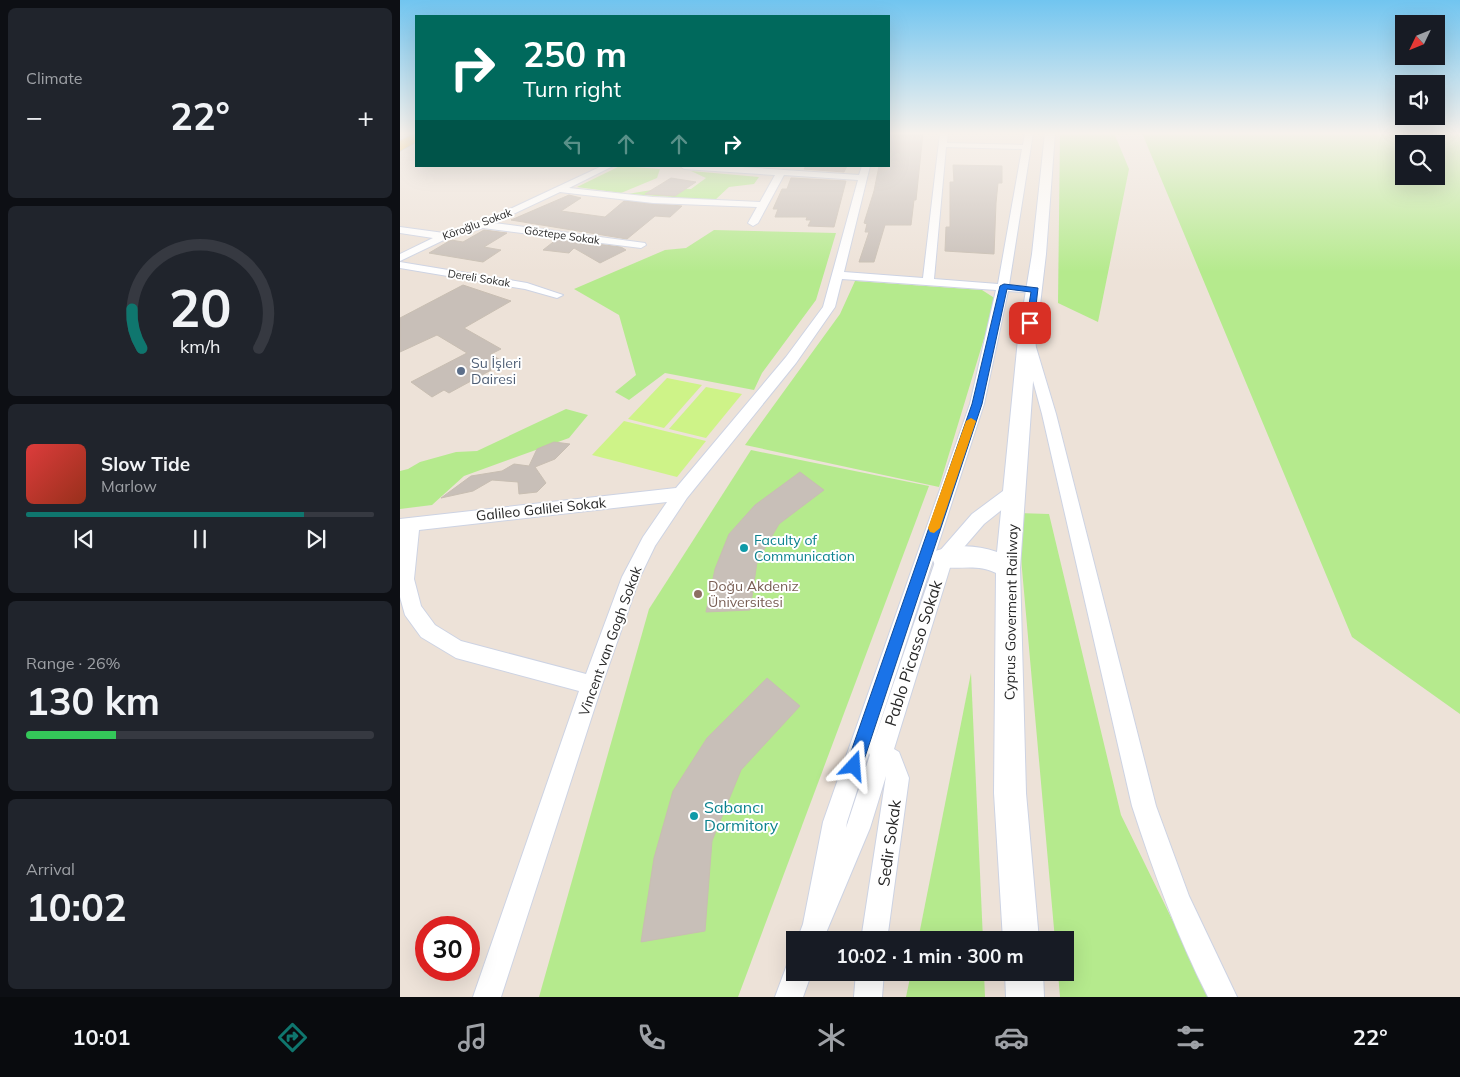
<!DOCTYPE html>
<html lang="en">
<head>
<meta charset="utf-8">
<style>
  :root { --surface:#171b24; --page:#20242c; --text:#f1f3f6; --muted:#9ea1a6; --line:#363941; --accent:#0f766e }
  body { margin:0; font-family:Mulish,sans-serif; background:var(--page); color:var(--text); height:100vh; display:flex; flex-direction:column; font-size:19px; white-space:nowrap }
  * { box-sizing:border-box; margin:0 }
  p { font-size:16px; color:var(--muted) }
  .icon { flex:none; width:28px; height:28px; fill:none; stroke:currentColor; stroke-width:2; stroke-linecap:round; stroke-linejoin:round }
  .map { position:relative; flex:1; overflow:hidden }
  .sheet { display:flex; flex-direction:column; gap:8px; padding:8px; background:#0d0f14; width:400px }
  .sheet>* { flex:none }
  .top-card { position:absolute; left:15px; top:15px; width:475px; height:152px; border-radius:0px; box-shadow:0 5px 20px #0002; background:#00695c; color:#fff; overflow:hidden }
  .needle { width:32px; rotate:227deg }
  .controls { position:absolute; left:995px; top:15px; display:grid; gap:10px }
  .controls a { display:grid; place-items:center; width:50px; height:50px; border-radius:0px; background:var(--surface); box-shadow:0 5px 20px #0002; font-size:25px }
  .speed { position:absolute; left:15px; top:916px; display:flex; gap:10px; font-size:25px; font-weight:700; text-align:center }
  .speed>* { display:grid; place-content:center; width:65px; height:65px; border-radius:50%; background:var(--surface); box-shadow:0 5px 20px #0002; line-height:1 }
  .speed .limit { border:8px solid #d22; background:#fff; color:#111 }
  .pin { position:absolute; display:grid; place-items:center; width:42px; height:42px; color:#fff; margin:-21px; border-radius:10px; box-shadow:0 2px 8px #0006 }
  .me { position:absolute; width:55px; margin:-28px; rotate:19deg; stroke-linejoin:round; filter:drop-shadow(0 0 4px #0008) }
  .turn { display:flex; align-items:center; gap:18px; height:105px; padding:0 25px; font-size:22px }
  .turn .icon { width:65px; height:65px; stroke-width:2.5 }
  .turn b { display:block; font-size:35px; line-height:42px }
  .lanes { display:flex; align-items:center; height:48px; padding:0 25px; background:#0003; justify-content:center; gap:25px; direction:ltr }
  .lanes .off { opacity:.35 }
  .big { font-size:38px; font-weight:700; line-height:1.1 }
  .sheet .card { flex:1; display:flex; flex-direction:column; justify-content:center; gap:8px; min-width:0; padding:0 18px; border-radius:8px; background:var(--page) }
  .sheet .dial { align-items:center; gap:0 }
  .dial svg { height:130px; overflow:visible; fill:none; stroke:var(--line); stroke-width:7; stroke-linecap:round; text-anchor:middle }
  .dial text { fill:var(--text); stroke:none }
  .song { display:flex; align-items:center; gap:15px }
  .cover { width:60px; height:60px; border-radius:8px; background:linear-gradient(135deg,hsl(0 70% 55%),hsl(10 70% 35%)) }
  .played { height:5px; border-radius:2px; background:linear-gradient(90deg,var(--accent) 80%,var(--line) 80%) }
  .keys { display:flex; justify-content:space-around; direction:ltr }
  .heat { display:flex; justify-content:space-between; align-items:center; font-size:28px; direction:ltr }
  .charge { height:8px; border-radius:4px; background:linear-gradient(90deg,#34c759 26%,var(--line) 0) }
  .trip { position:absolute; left:386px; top:931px; width:288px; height:50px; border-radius:0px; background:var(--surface); box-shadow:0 5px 20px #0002; font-weight:700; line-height:50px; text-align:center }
  .tab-bar { display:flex; height:80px; justify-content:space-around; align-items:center; background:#090b0e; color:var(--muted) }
  .tab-bar .icon { width:35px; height:35px }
  .tab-bar .on { color:var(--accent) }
  .tab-bar b { font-size:22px; color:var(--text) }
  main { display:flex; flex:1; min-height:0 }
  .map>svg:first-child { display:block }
  .green { fill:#b5ea8d; fill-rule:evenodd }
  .pitch { fill:#cef388 }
  .building { fill:#c8bfb8; stroke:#c8beb2 }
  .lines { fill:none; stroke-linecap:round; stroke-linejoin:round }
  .minor-casing { stroke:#cdd3e3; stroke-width:2 }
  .secondary-casing { stroke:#cdd3e3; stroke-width:2 }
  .primary-casing { stroke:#c7c7c7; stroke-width:2 }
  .minor { fill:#fff; fill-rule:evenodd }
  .secondary { fill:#fff; fill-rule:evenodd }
  .primary { fill:#ffc64a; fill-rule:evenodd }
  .route { fill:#1a73e8; stroke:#114b97 }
  .slow { fill:#f59e0b }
  .service-dot { fill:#5c6f8a; stroke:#fff; stroke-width:2 }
  .culture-dot { fill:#0f9aa8; stroke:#fff; stroke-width:2 }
  .education-dot { fill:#8d6e63; stroke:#fff; stroke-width:2 }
  .labels { text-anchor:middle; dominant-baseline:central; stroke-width:4; stroke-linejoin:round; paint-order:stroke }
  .far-street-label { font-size:11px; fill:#282828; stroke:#fff }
  .service-label { font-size:14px; fill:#4e5e75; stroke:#fff; text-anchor:start }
  .street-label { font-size:14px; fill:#282828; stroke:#fff }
  .culture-label { font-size:14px; fill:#0d838f; stroke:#fff; text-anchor:start }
  .education-label { font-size:14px; fill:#785e54; stroke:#fff; text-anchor:start }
  .near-street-label { font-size:16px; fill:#282828; stroke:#fff }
  .near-culture-label { font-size:16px; fill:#0d838f; stroke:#fff; text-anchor:start }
</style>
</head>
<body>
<main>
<section class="sheet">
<div class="card"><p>Climate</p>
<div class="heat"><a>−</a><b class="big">22°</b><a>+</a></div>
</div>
<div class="card dial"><svg viewBox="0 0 100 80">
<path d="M14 69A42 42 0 1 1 86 69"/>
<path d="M14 69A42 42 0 0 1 8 45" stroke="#0f766e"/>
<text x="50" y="56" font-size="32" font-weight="700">20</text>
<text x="50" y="72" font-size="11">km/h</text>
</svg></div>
<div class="card">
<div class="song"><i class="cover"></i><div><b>Slow Tide</b><p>Marlow</p></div></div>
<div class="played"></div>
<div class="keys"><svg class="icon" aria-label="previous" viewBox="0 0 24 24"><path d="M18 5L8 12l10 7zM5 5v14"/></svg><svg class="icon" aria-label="pause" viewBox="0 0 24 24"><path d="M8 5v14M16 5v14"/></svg><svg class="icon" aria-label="next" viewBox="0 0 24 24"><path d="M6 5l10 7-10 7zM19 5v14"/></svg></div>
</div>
<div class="card"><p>Range · 26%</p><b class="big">130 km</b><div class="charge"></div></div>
<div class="card"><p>Arrival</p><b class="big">10:02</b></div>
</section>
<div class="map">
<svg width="1060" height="997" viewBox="0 0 1060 997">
  <rect width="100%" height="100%" fill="#ede2d8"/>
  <g class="green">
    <path d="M660 133H714L729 169 698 322 658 303Z"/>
    <path d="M742 133H1060V714L952 637ZM1004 144H1036V176H1004Z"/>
    <path d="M220 166 260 169 257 178 221 193 177 187Z"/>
    <path d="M291 171 359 177 354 184 329 187 315 200 228 194C252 189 267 188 291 189L306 178Z"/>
    <path d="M314 230 436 233 416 300 362 373 354 390 265 373 229 400 215 392 236 375 219 315 174 289 265 250 286 248Z"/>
    <path d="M455 281 582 290 596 299 539 487 345 445 440 314Z"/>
    <path d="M166 409 188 415 169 438 64 476 32 505 0 509V471L8 469 20 462 56 452 77 451Z"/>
    <path d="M351 450 529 486 338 997H139L249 609Z"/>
    <path d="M617 513 649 514 721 815 810 997H660L658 973 665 972V940H655Z"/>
    <path d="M571 673 583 940H518Z"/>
    <path d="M511 973H584L585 997H506Z"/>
  </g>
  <g class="pitch">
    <path d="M267 378 302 385 264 428 228 419Z"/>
    <path d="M306 387 342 394 306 438 269 429Z"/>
    <path d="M224 421 306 441 277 477 192 455Z"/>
  </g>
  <g class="building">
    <path d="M489 133H523L516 200H514L511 225H485L474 262H459L469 232H465L467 224 464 223 474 191 479 166H489Z"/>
    <path d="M553 165 602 166V183H598L596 203 594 254 545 251 546 227H550V182H554Z"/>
    <path d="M406 166H447L444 172 404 169Z"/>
    <path d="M271 178 296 182 275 196 245 194Z"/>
    <path d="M391 178 446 181 434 227 408 226 411 220H406L407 217H375L378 209H373L382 189H387Z"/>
    <path d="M169 195 181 198 161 211 205 217 224 201 282 206 270 217 255 216 227 239 111 220Z"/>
    <path d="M84 230 107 233 84 247 101 250 83 262 29 253 51 240 63 242Z"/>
    <path d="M157 239 221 247 226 250 200 263 174 248 169 253 143 250Z"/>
    <path d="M63 285 111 301 64 328 101 349 91 354 100 360 89 366 93 369 49 393 44 390 32 397 11 382 67 353 37 335 0 352V318Z"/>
    <path d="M154 442 170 444 155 459 135 467 146 483 137 492 119 494 118 482 92 480 73 491 41 498 71 476 102 471 114 464 129 466 137 449Z"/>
    <path d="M400 472 424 490 379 524 357 562 350 610 306 612 315 569 329 534 355 505Z"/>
    <path d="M367 678 400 706 341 770 312 841 305 931 241 942 254 858 273 791 307 738Z"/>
  </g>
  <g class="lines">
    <defs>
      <g id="minor">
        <path d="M540 133H548L547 143 623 145 625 133H633L609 285 635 287 641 290 635 293 608 291 584 404 473 744 538 553 572 514 607 488 613 486 619 488 621 492 619 496 584 524 552 561 494 749 499 752 509 778 487 940H461L486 776 470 828 423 940H397L403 924 423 822 570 404 596 290 442 279 435 307 396 363 287 498 255 546 240 577 202 685 101 997H73L179 691 56 658 21 637 5 615 0 597V519L276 488 386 357 423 307 458 180 384 175 358 223 353 226 348 223 357 207 253 203 160 192 94 223 245 243 246 245 241 248 83 228 48 238 0 261V254L33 238 0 233V227L44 233 80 223 202 166H213L169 188 253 197 360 202 375 175 284 169 280 166H326L459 175 462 166H470L444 272 523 278ZM546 147 622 149 598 284 534 279ZM267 502 243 537 222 577 186 674 61 641 35 625 21 606 14 579 19 530ZM469 753 470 755 446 828 447 822Z"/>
        <path d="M0 262 127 283 163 295 157 298 125 289 0 268Z"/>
        <path d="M629 340 635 344 656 414 756 806 789 896 837 997H808C777 936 753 871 732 806L642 414 623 344Z"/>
        <path d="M395 960V972H412L403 997H375L388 962Z"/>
        <path d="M456 972H484L482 997H454Z"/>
      </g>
      <g id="secondary">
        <path d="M645 133H655L646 254 636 339 620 568 626 793 639 940H603L594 793 596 573C575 562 555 572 535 565L532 558 535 551C556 544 577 545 597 552L618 339 632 254Z"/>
        <path d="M605 972H643L644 997H606Z"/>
      </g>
      <path id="primary" d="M16 133V142L0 151V141Z"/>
    </defs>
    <use href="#minor" class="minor-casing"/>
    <use href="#secondary" class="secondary-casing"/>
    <use href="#primary" class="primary-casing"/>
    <use href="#minor" class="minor"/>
    <use href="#secondary" class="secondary"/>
    <use href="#primary" class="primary"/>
  </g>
  <linearGradient id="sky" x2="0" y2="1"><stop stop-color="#71c5f0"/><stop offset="0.49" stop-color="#f7f2ed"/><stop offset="1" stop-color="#f7f2ed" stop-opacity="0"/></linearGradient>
  <rect width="1060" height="272" fill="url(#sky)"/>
  <path class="route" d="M604 284 638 288 634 323 630 325 626 323 631 292 607 289 582 404 462 766 459 772 454 774 448 772 446 766 572 404 600 286Z"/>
  <path class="slow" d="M571 418 576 421 540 528 534 533 530 532 528 528 566 421Z"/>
  <circle class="service-dot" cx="61" cy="371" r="5"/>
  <g class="culture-dot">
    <circle cx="344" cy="548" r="5"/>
    <circle cx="294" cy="816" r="5"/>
  </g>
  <circle class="education-dot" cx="298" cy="594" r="5"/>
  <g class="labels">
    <g class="far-street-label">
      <text transform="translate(77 224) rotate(-20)">Köroğlu Sokak</text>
      <text transform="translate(162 235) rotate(8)">Göztepe Sokak</text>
      <text transform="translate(79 278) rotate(9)">Dereli Sokak</text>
    </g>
    <g class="service-label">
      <text x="71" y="363">Su İşleri<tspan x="71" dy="16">Dairesi</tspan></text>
    </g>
    <g class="street-label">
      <text transform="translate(141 509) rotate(-6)">Galileo Galilei Sokak</text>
      <text transform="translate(611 612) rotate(-89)">Cyprus Goverment Railway</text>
      <text transform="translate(210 641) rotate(-70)">Vincent van Gogh Sokak</text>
    </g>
    <g class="culture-label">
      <text x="354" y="540">Faculty of<tspan x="354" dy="16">Communication</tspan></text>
    </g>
    <g class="education-label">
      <text x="308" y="586">Doğu Akdeniz<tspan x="308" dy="16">Üniversitesi</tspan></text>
    </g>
    <g class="near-street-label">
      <text transform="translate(513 653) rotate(-72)">Pablo Picasso Sokak</text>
      <text transform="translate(489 843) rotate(-82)">Sedir Sokak</text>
    </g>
    <g class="near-culture-label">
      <text x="304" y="807">Sabancı<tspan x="304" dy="18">Dormitory</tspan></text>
    </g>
  </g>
</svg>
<div class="controls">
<a><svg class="needle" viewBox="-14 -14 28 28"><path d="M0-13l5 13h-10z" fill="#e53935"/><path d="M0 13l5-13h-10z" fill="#9ea1a6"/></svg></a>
<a><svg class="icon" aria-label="sound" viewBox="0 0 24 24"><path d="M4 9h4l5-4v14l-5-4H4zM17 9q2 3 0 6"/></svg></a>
<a><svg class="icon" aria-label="search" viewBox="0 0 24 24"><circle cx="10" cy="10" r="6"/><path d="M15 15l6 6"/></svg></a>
</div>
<div class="speed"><div class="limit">30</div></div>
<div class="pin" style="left:630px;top:323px;background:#d93025"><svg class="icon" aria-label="arrive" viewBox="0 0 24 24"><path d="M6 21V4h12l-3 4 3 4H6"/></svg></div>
<svg class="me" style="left:454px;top:766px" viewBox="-20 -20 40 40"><path d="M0-17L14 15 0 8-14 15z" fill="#1a73e8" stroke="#fff" stroke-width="4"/></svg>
<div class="trip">10:02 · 1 min · 300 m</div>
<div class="top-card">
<div class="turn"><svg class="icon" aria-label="right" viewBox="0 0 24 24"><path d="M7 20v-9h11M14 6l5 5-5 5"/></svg><div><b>250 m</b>Turn right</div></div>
<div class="lanes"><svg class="icon off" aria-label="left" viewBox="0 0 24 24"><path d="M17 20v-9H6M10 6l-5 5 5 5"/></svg><svg class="icon off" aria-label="ahead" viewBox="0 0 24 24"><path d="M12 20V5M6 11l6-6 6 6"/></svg><svg class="icon off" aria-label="ahead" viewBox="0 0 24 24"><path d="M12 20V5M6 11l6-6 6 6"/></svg><svg class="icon" aria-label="right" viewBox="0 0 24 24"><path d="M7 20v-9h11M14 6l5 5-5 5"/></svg></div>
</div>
</div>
</main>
<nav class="tab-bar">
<b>10:01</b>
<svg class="icon on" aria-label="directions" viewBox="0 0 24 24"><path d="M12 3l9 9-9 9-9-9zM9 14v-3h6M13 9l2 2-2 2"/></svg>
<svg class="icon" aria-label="music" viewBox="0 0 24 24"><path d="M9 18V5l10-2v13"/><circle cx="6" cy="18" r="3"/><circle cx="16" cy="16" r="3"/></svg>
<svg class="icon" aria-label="phone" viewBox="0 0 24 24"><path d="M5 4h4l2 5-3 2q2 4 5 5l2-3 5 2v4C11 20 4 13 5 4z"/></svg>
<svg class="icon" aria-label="climate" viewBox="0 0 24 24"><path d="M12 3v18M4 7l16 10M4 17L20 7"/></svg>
<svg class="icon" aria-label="car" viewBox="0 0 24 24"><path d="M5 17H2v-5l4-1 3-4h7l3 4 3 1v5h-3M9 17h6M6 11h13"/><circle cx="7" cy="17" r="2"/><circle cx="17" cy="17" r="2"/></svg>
<svg class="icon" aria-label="filters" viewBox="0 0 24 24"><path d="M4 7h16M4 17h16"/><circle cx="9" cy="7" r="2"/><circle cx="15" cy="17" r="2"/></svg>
<b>22°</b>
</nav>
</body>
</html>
